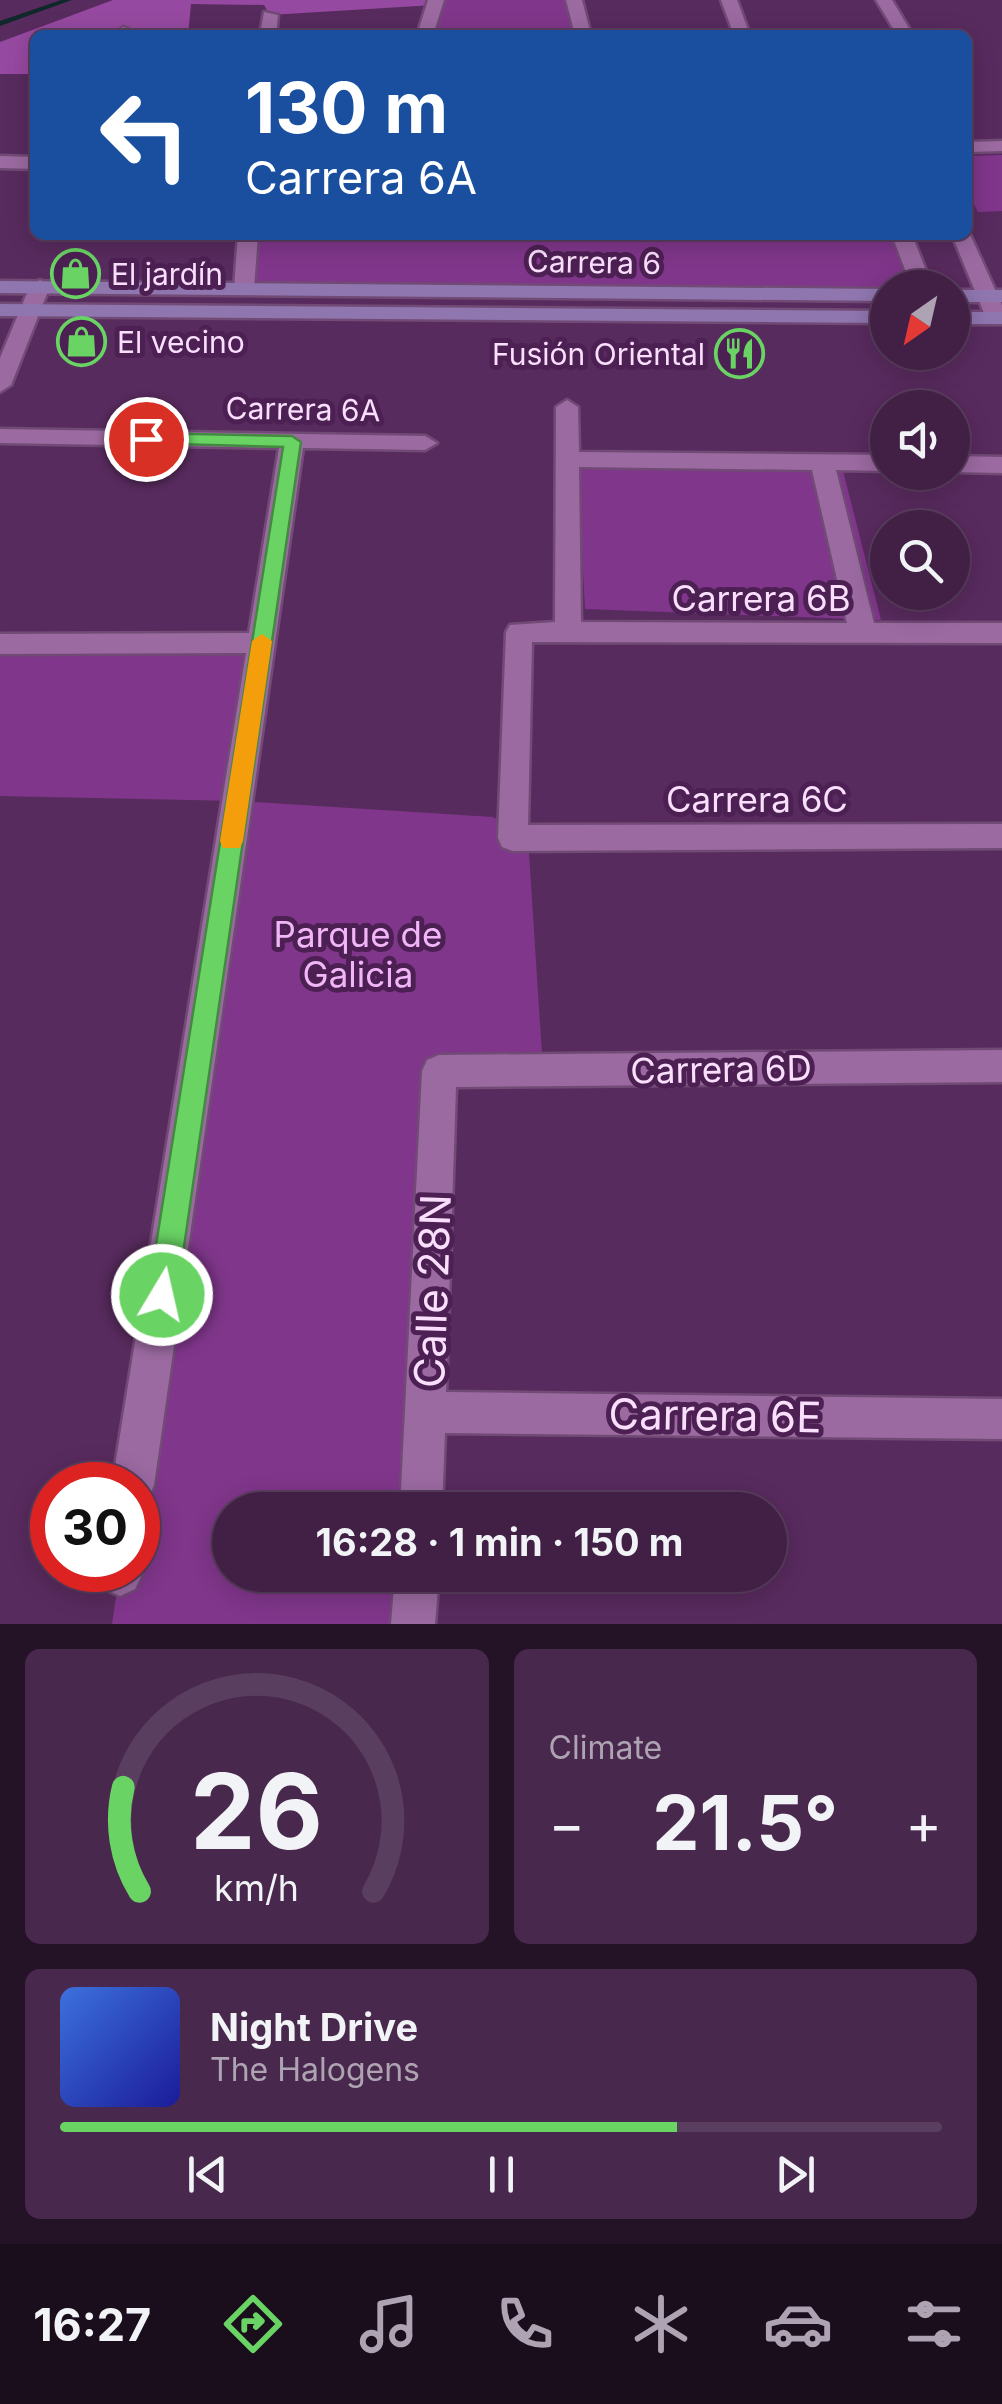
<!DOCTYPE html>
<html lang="en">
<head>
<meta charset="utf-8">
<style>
  :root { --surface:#422046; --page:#49284d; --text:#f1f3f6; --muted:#aea3b3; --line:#5a3e5f; --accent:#69d364 }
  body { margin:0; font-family:Inter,sans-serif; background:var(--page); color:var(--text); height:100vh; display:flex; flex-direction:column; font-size:38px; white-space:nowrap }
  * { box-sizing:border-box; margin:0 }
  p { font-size:32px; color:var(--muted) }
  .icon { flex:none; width:55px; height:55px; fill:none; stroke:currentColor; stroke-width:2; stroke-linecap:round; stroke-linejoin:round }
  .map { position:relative; height:1624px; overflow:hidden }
  .panel { display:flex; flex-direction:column; gap:25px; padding:25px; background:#241226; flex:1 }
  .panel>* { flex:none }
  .hud { position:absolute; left:30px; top:30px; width:942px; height:210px; border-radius:15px; box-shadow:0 5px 25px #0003,0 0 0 2px var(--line); background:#1a4fa0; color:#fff; overflow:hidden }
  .needle { width:65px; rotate:214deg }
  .fabs { position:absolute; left:870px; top:270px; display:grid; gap:20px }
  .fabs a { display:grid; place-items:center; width:100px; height:100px; border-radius:50%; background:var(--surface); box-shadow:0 5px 25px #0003,0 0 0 2px var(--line); font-size:50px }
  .speed { position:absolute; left:30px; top:1462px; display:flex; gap:20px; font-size:50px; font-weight:700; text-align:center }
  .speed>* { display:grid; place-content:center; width:130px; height:130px; border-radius:50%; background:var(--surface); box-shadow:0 5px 25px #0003,0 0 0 2px var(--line); line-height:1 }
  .speed .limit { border:15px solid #d22; background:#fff; color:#111 }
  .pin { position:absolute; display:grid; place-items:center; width:85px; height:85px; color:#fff; margin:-42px; border:5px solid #fff; border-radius:50%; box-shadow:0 2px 10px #0007 }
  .me { position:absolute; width:110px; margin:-55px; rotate:9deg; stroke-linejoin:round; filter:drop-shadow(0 0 8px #0008) }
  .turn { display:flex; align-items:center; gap:35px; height:210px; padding:0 50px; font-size:45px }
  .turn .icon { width:130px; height:130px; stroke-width:2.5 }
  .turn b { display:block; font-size:70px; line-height:85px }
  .big { font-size:75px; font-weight:700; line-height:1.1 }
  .panel .widget { flex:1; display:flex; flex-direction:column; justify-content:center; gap:15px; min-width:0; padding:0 35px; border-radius:15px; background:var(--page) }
  .panel .dial { align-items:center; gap:0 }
  .dial svg { height:260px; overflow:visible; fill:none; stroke:var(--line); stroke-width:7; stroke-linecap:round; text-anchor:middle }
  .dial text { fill:var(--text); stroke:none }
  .song { display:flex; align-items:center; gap:30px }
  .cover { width:120px; height:120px; border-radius:15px; background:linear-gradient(135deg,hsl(220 70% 55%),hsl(240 70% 35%)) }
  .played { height:10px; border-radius:5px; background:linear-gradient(90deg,var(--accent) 70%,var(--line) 70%) }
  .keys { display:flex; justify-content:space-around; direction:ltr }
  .heat { display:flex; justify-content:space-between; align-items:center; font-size:55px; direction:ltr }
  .panel .tiles { flex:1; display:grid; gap:25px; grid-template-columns:1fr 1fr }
  .widget:last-child { grid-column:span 2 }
  .trip { position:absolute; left:212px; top:1492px; width:575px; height:100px; border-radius:50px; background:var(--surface); box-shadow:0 5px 25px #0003,0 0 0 2px var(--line); font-weight:700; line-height:100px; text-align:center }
  .tabs { display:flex; height:160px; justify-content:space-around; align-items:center; background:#1a0d1c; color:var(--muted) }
  .tabs .icon { width:70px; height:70px }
  .tabs .current { color:var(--accent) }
  .tabs b { font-size:45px; color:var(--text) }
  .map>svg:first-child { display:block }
  .green { fill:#80368b }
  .forest { fill:#9649a0 }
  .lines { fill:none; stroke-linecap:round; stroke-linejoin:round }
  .stream { fill:#10282a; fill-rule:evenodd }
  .street-casing { stroke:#714a76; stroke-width:5 }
  .secondary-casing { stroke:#714a76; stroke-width:5 }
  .street { fill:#9b6aa1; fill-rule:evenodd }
  .secondary { fill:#8f76af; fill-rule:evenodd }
  .route { fill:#69d364; stroke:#448941; stroke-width:2.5 }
  .slow { fill:#f59e0b }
  .labels { text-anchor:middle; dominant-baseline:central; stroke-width:10; stroke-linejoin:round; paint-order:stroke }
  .far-street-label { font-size:30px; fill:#fadffd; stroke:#4d2053 }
  .far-poi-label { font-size:30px; fill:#fadffd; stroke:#4d2053; text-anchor:start }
  .street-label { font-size:35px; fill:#fadffd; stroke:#4d2053 }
  .park-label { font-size:35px; fill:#f1b6f8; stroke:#4d2053 }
  .near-street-label { font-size:42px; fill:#fadffd; stroke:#4d2053 }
</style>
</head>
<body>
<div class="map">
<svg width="1002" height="1624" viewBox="0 0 1002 1624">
  <rect width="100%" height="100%" fill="#582b5e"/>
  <g class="green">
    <path d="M436 0H574L583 35 425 33Z"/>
    <path d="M1002 155V211L978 212 968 192V156Z"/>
    <path d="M249 235H902L922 287 888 288 887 295 244 288Z"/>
    <path d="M577 459 842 467 881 620 585 609Z"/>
    <path d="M262 643 238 801 493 817 528 838 543 1070 440 1071 422 1510H230V1575H418L415 1624H112L120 1570H138V1485L237 801 0 796V644Z"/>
  </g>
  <path class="forest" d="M113 0H436L434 5 270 15 264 5 191 4 188 35H35V74H0V42Z"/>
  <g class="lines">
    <path class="stream" d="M61 0H72L0 26V21Z"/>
    <defs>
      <g id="street">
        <path d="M428 0H444L433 35H417Z"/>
        <path d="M566 0H582L591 35H575Z"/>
        <path d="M721 0H737L750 35H734Z"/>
        <path d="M876 0H892L913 35H897Z"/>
        <path d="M264 12 278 15 276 35H260Z"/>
        <path d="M123 27 129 29 130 35H114Z"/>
        <path d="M1002 141V151L968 152V142Z"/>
        <path d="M0 156 35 157V169L0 168Z"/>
        <path d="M968 230 1002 305V323L990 322 986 318 952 235H968Z"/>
        <path d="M238 235H258L254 288 244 294 234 288Z"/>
        <path d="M892 235H912L933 288H912Z"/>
        <path d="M40 280 50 286 11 385 0 392V358L30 286Z"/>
        <path d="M567 400 578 407 579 452 888 455V471L836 470 874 623H1002V643L532 642 528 825 1002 824V848L513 851 502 847 498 838 506 632 510 625 555 622 556 407ZM579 467 812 470 847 623 581 622Z"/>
        <path d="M0 429 425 436 437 443 425 450 303 448 154 1485 148 1500 138 1504V1485H112L246 653 0 654V634L249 633 279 448 0 443Z"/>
        <path d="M952 456 1002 457V473L952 472Z"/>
        <path d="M1002 1050V1082L456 1087 446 1392 1002 1399V1439L445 1433 442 1510H400L422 1071 427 1060 439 1055Z"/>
        <path d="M138 1560 142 1574 135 1589 120 1596 105 1589 98 1570H138Z"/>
        <path d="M395 1575H439L435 1624H391Z"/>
      </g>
      <g id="secondary">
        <path d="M0 281 888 289V301L0 293Z"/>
        <rect x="952" y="290" width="50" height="12"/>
        <path d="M0 304 888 311V323L0 316Z"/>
        <rect x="952" y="312" width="50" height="12"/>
      </g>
    </defs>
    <use href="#street" class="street-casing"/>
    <use href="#secondary" class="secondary-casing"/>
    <use href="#street" class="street"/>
    <use href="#secondary" class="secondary"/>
  </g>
  <path class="route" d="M146 433 292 436 301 442 177 1295 173 1305 162 1310 152 1305 148 1295 283 447 140 443 137 439Z"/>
  <path class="slow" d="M262 634 272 641 243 841 240 848H223L220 841 252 641Z"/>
  <defs>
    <symbol id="shop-ring" viewBox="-11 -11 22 22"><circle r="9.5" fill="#4d2053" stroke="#69d364" stroke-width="1.5"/><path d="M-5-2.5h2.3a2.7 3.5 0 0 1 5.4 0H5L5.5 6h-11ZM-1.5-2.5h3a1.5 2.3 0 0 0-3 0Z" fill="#69d364"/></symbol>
    <symbol id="restaurant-ring" viewBox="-11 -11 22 22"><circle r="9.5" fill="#4d2053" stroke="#69d364" stroke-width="1.5"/><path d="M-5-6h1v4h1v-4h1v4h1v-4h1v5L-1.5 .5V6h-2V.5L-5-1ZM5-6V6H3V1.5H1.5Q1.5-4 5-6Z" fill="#69d364"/></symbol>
  </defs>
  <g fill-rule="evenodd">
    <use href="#shop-ring" x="48" y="246" width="55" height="55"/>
    <use href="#shop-ring" x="54" y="314" width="55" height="55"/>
    <use href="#restaurant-ring" x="712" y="326" width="55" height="55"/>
  </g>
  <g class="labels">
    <g class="far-street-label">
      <text transform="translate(594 262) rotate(1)">Carrera 6</text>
      <text transform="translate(303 409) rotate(1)">Carrera 6A</text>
    </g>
    <g class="far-poi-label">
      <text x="111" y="274">El jardín</text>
      <text x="117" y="342">El vecino</text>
      <text x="705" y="354" text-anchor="end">Fusión Oriental</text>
    </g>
    <g class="street-label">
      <text x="761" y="598">Carrera 6B</text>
      <text x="757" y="799">Carrera 6C</text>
      <text transform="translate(721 1069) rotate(-1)">Carrera 6D</text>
    </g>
    <g class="park-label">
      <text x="358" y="934">Parque de<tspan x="358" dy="40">Galicia</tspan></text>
    </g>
    <g class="near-street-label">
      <text transform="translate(432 1291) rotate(-88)">Calle 28N</text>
      <text transform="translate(715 1415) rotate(1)">Carrera 6E</text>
    </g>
  </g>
</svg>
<div class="fabs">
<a><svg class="needle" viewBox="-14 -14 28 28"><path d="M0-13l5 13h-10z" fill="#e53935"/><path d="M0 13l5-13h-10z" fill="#aea3b3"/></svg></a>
<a><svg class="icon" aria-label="sound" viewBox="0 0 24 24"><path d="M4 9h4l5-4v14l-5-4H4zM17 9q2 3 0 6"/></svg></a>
<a><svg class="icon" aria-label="search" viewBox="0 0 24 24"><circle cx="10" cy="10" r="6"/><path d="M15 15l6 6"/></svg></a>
</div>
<div class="speed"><div class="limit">30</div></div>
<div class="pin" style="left:146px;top:439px;background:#d93025"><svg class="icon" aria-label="arrive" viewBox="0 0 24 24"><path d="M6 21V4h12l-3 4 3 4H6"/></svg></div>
<svg class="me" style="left:162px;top:1295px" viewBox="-20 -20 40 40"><circle r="17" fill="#69d364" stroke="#fff" stroke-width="3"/><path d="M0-11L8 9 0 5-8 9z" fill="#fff"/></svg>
<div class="trip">16:28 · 1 min · 150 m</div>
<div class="hud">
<div class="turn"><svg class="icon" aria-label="left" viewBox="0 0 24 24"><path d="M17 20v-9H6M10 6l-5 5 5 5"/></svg><div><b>130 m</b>Carrera 6A</div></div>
</div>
</div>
<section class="panel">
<div class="tiles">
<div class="widget dial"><svg viewBox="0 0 100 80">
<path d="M14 69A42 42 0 1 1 86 69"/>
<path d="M14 69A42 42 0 0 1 9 37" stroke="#69d364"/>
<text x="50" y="56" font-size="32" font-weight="700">26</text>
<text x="50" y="72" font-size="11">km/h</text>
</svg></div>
<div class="widget"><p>Climate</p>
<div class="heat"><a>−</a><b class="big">21.5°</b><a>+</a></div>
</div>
<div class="widget">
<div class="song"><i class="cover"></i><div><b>Night Drive</b><p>The Halogens</p></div></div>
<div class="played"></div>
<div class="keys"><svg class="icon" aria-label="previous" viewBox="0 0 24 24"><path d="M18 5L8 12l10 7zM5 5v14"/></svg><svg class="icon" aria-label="pause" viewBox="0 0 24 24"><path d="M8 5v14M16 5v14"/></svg><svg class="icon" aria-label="next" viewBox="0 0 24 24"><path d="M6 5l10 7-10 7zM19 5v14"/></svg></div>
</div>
</div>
</section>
<nav class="tabs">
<b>16:27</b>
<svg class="icon current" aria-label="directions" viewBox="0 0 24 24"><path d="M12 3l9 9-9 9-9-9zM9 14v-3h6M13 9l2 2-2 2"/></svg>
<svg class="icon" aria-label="music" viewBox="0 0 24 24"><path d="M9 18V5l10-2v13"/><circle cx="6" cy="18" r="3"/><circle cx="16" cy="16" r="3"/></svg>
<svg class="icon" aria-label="phone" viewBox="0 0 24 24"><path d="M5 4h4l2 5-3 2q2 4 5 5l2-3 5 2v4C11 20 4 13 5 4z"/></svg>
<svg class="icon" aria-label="climate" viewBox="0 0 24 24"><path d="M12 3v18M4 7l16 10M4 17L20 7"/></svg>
<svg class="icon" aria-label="car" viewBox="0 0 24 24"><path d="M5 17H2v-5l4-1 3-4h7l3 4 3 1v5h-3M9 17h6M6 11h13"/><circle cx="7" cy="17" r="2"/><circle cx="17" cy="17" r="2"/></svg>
<svg class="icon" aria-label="filters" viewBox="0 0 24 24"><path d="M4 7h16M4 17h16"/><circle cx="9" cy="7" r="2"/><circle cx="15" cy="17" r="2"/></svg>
</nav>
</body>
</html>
